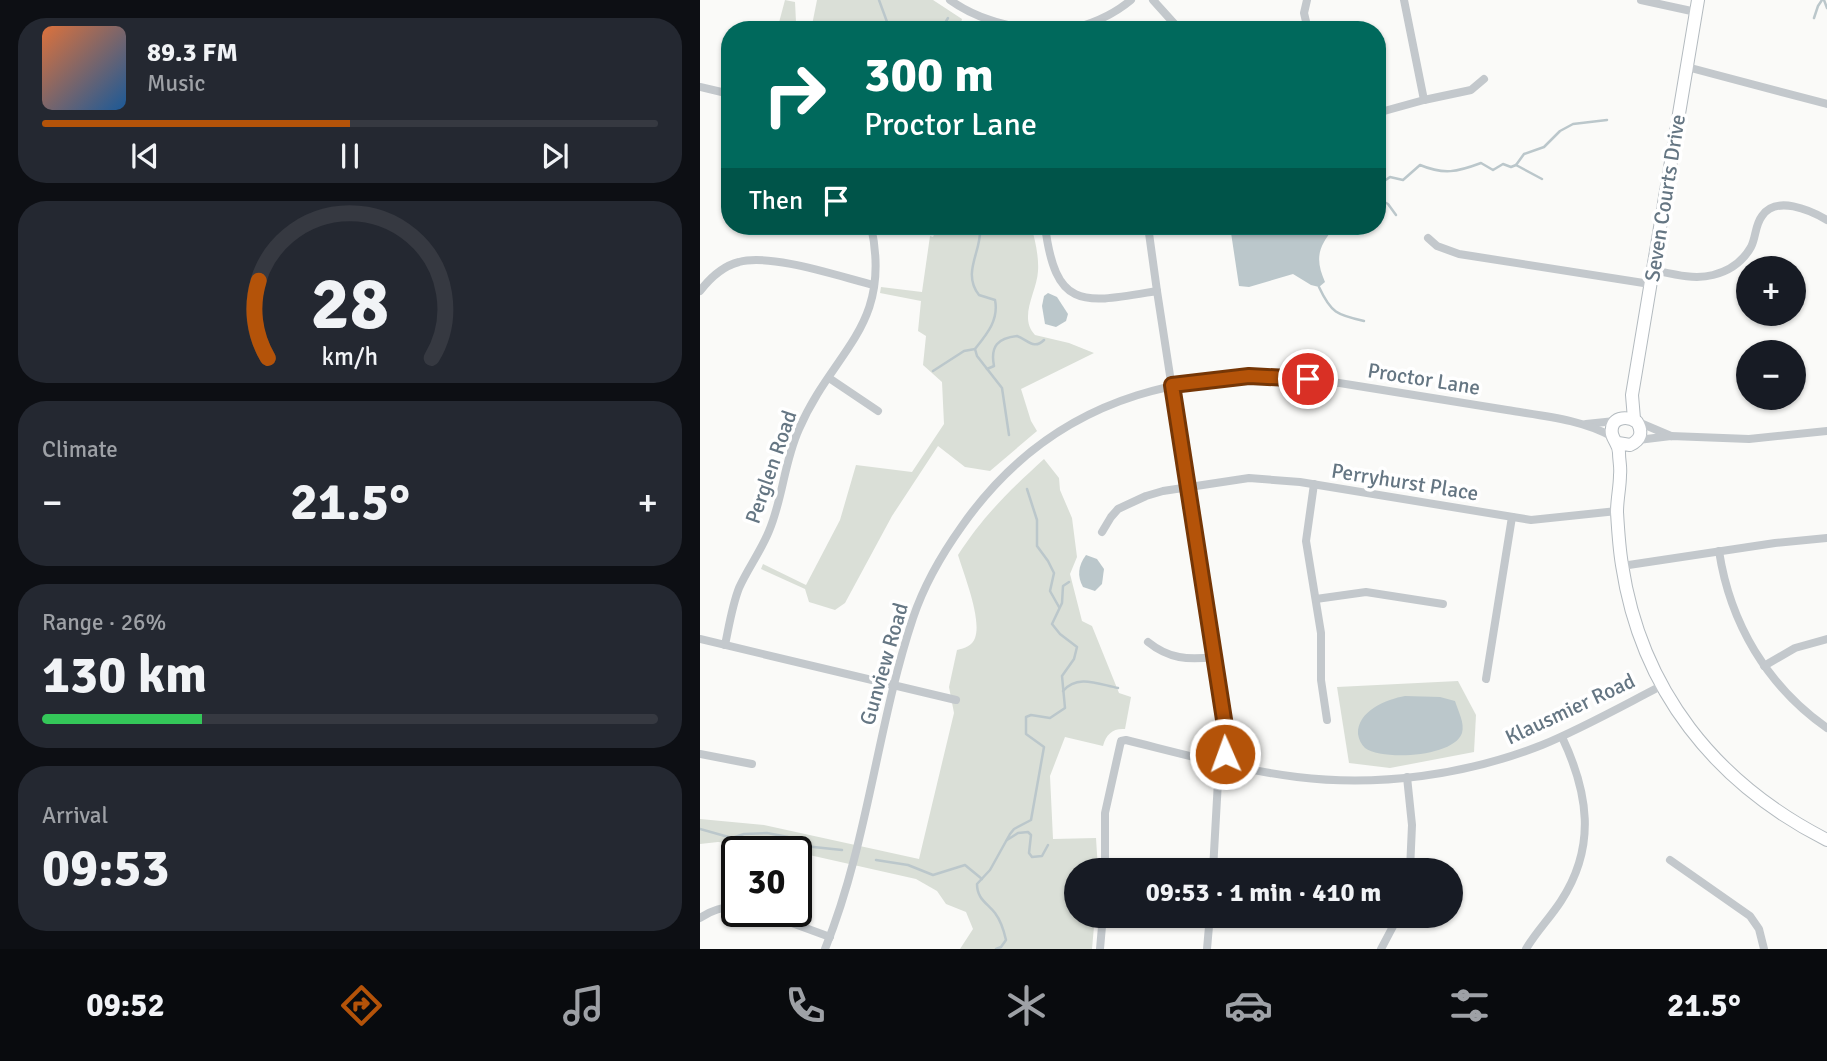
<!DOCTYPE html>
<html lang="en">
<head>
<meta charset="utf-8">
<style>
  :root { --surface:#171b24; --page:#242831; --text:#f1f3f6; --muted:#9ea1a6; --line:#363941; --accent:#b45309 }
  body { margin:0; font-family:Signika,sans-serif; background:var(--page); color:var(--text); height:100vh; display:flex; flex-direction:column; font-size:26px; white-space:nowrap }
  * { box-sizing:border-box; margin:0 }
  p { font-size:23px; color:var(--muted) }
  .icon { flex:none; width:38px; height:38px; fill:none; stroke:currentColor; stroke-width:2; stroke-linecap:round; stroke-linejoin:round }
  .map { position:relative; flex:1; overflow:hidden }
  .details { display:flex; flex-direction:column; gap:18px; padding:18px; background:#0d0f14; width:700px }
  .details>* { flex:none }
  .guide { position:absolute; left:21px; top:21px; width:665px; height:214px; border-radius:28px; box-shadow:0 2px 5px #0004; background:#00695c; color:#fff; overflow:hidden }
  .buttons { position:absolute; left:1036px; top:256px; display:grid; gap:14px }
  .buttons a { display:grid; place-items:center; width:70px; height:70px; border-radius:50%; background:var(--surface); box-shadow:0 2px 5px #0004; font-size:35px }
  .speed { position:absolute; left:21px; top:836px; display:flex; gap:14px; font-size:35px; font-weight:700; text-align:center }
  .speed>* { display:grid; place-content:center; width:91px; height:91px; border-radius:50%; background:var(--surface); box-shadow:0 2px 5px #0004; line-height:1 }
  .speed .limit { border:4px solid #111; border-radius:10px; background:#fff; color:#111 }
  .pin { position:absolute; display:grid; place-items:center; width:60px; height:60px; color:#fff; margin:-30px; border:4px solid #fff; border-radius:50%; box-shadow:0 2px 7px #0007 }
  .me { position:absolute; width:77px; margin:-38px; rotate:358deg; stroke-linejoin:round; filter:drop-shadow(0 0 5px #0008) }
  .turn { display:flex; align-items:center; gap:24px; height:147px; padding:0 28px; font-size:32px }
  .turn .icon { width:91px; height:91px; stroke-width:2.5 }
  .turn b { display:block; font-size:49px; line-height:60px }
  .then { display:flex; align-items:center; height:66px; padding:0 28px; background:#0003; gap:14px; font-size:26px }
  .big { font-size:52px; font-weight:800; line-height:1.1 }
  .details .widget { flex:1; display:flex; flex-direction:column; justify-content:center; gap:10px; min-width:0; padding:0 24px; border-radius:28px; background:var(--page) }
  .details .dial { align-items:center; gap:0 }
  .dial svg { height:182px; overflow:visible; fill:none; stroke:var(--line); stroke-width:7; stroke-linecap:round; text-anchor:middle }
  .dial text { fill:var(--text); stroke:none }
  .song { display:flex; align-items:center; gap:21px }
  .cover { width:84px; height:84px; border-radius:10px; background:linear-gradient(135deg,hsl(20 70% 55%),hsl(210 70% 35%)) }
  .played { height:7px; border-radius:4px; background:linear-gradient(90deg,var(--accent) 50%,var(--line) 50%) }
  .keys { display:flex; justify-content:space-around; direction:ltr }
  .heat { display:flex; justify-content:space-between; align-items:center; font-size:38px; direction:ltr }
  .charge { height:10px; border-radius:5px; background:linear-gradient(90deg,#34c759 26%,var(--line) 0) }
  .trip { position:absolute; left:364px; top:858px; width:399px; height:70px; border-radius:35px; background:var(--surface); box-shadow:0 2px 5px #0004; font-weight:800; line-height:70px; text-align:center }
  .menu { display:flex; height:112px; justify-content:space-around; align-items:center; background:#090b0e; color:var(--muted) }
  .menu .icon { width:49px; height:49px }
  .menu .active { color:var(--accent) }
  .menu b { font-size:32px; color:var(--text) }
  main { display:flex; flex:1; min-height:0 }
  .map>svg:first-child { display:block }
  .green { fill:#dadfd7 }
  .water { fill:#bbc7cb }
  .lines { fill:none; stroke-linecap:round; stroke-linejoin:round }
  .stream { stroke:#bbc7cb; stroke-width:2.5 }
  .secondary-casing { stroke:#b3babf; stroke-width:14 }
  .street { stroke:#c3c8cc; stroke-width:8 }
  .secondary { stroke:#fff; stroke-width:12 }
  .route-casing { stroke:#753606; stroke-width:18 }
  .route { stroke:#b45309; stroke-width:12 }
  .labels { text-anchor:middle; dominant-baseline:central; stroke-width:7; stroke-linejoin:round; paint-order:stroke }
  .street-label { font-size:21px; fill:#657683; stroke:#fff }
</style>
</head>
<body>
<main>
<section class="details">
<div class="widget">
<div class="song"><i class="cover"></i><div><b>89.3 FM</b><p>Music</p></div></div>
<div class="played"></div>
<div class="keys"><svg class="icon" aria-label="previous" viewBox="0 0 24 24"><path d="M18 5L8 12l10 7zM5 5v14"/></svg><svg class="icon" aria-label="pause" viewBox="0 0 24 24"><path d="M8 5v14M16 5v14"/></svg><svg class="icon" aria-label="next" viewBox="0 0 24 24"><path d="M6 5l10 7-10 7zM19 5v14"/></svg></div>
</div>
<div class="widget dial"><svg viewBox="0 0 100 80">
<path d="M14 69A42 42 0 1 1 86 69"/>
<path d="M14 69A42 42 0 0 1 10 35" stroke="#b45309"/>
<text x="50" y="56" font-size="32" font-weight="700">28</text>
<text x="50" y="72" font-size="11">km/h</text>
</svg></div>
<div class="widget"><p>Climate</p>
<div class="heat"><a>−</a><b class="big">21.5°</b><a>+</a></div>
</div>
<div class="widget"><p>Range · 26%</p><b class="big">130 km</b><div class="charge"></div></div>
<div class="widget"><p>Arrival</p><b class="big">09:53</b></div>
</section>
<div class="map">
<svg width="1127" height="949" viewBox="0 0 1127 949">
  <rect width="100%" height="100%" fill="#fafaf8"/>
  <g class="green">
    <path d="M85 0 95 2 96 22 103 28 112 25 117 0H233L262 19 259 30H77Z"/>
    <path d="M238 226H331C335 239 339 257 338 271 337 292 318 317 335 335L369 343 394 353 321 389 331 421 337 431 290 471 265 467 238 446 192 516 145 603 135 610 109 602 105 589 61 569 63 564 106 585 140 520 156 465 212 472 244 424 242 382 223 365 226 336 218 331 221 301 180 293 181 287 222 292 230 236 233 237Z"/>
    <path d="M344 459 359 478 360 490 372 518 377 557 370 574 382 621 392 626 419 693 431 697 425 729C413 728 406 734 403 746L365 737 350 776 353 839 396 838 398 870H376V915H395L392 949H260L273 929 266 912 246 904 237 891 216 879 96 852 18 842 0 844V819L64 825 219 859 254 713 249 687 257 650C265 648 272 646 275 638 282 619 264 575 258 555 284 515 309 491 344 459Z"/>
    <path d="M758 681 776 715 774 752 690 768 649 763 637 687Z"/>
  </g>
  <g class="water">
    <path d="M530 226H631C631 233 628 235 624 242 616 256 619 268 625 282L619 287 611 285 593 274 549 287 539 286Z"/>
    <path d="M348 293 357 297 368 314 366 321 356 327 345 324 342 306 344 296Z"/>
    <path d="M386 555 397 559 404 569 402 584 395 591 383 587C377 576 378 566 386 555Z"/>
    <path d="M705 696 740 697 755 701C758 711 765 723 762 733 754 757 683 761 665 748 661 744 659 740 658 734 657 711 687 699 705 696Z"/>
  </g>
  <g class="lines">
    <g class="stream">
      <path d="M179 0 190 30"/>
      <path d="M1124 0 1127 8"/>
      <path d="M1114 18 1118 6 1122 0"/>
      <path d="M241 30 248 18"/>
      <path d="M816 165 824 154 844 147 860 131 873 124 907 120"/>
      <path d="M677 186 690 177 703 180 720 165C744 175 757 172 781 163L793 170 803 164 811 167 816 165 842 179"/>
      <path d="M677 198 688 204 696 215"/>
      <path d="M619 287C631 313 637 315 664 321"/>
      <path d="M275 349 277 356 302 388 309 435"/>
      <path d="M287 369 294 366C290 346 298 338 317 336 328 340 334 350 344 340"/>
      <path d="M233 371 264 351 275 349C287 334 299 320 295 300L279 295C261 272 283 250 280 226"/>
      <path d="M327 489 337 520V546L348 561 354 573 350 591 359 607"/>
      <path d="M363 691C377 674 398 684 418 688"/>
      <path d="M0 829 32 838 44 834 67 833 88 837 104 846 142 850"/>
      <path d="M307 840 318 833 328 832 331 835 329 853 332 857 342 856 348 845"/>
      <path d="M176 860 208 865 233 875 265 865 282 879"/>
      <path d="M296 949 301 947 306 940C304 931 301 921 295 913 287 903 277 899 277 884L290 870 310 834 314 829 331 820 344 747 326 734V717L331 715 350 718 365 708 362 676 374 659 377 647 360 634 352 624 362 603 363 586 369 582"/>
    </g>
    <defs>
      <g id="secondary">
        <path d="M934 419 932 395 998 0"/>
        <path d="M918 443 930 445C941 440 943 432 937 422 927 415 909 417 912 434 914 442 919 444 919 453 919 461 921 467 920 475 920 487 917 499 917 512 918 529 919 547 922 565 941 690 1015 783 1127 840"/>
      </g>
    </defs>
    <use href="#secondary" class="secondary-casing"/>
    <g class="street">
      <path d="M250 0C275 18 303 25 333 30"/>
      <path d="M453 0 480 30"/>
      <path d="M607 0 604 13 608 30"/>
      <path d="M704 0 724 100"/>
      <path d="M941 0 996 12"/>
      <path d="M366 30C390 25 412 16 431 0"/>
      <path d="M987 67 1127 104"/>
      <path d="M0 87 30 94"/>
      <path d="M677 113 724 100 771 90 784 79"/>
      <path d="M345 226C356 312 384 303 457 291L448 226"/>
      <path d="M728 238 737 246 759 254 950 284"/>
      <path d="M953 270C972 274 994 280 1013 275 1029 271 1043 261 1051 247 1056 237 1055 225 1062 216 1076 195 1110 210 1127 220"/>
      <path d="M0 291C10 278 23 266 39 262 71 253 141 277 174 285"/>
      <path d="M457 291 526 739 518 781 513 870"/>
      <path d="M129 378 178 411"/>
      <path d="M938 422 971 436"/>
      <path d="M886 424 915 421"/>
      <path d="M938 440 971 436 1049 439 1127 431"/>
      <path d="M614 484 606 541 621 633V680L627 720"/>
      <path d="M402 532 411 517 418 509 446 496 463 491 549 478 600 482 831 520 917 511"/>
      <path d="M1019 551C1030 623 1067 686 1127 728"/>
      <path d="M922 566 1075 543 1127 538"/>
      <path d="M616 599 666 592 743 604"/>
      <path d="M0 639 256 700"/>
      <path d="M448 642C469 659 488 660 514 657"/>
      <path d="M25 645C29 626 32 606 39 588 48 568 61 551 69 531 83 498 84 462 99 429 133 350 193 327 171 226"/>
      <path d="M1064 666 1095 648 1127 639"/>
      <path d="M786 679 812 517"/>
      <path d="M0 754 52 764"/>
      <path d="M707 777 712 825 710 870"/>
      <path d="M970 860 1050 916 1059 929 1064 949"/>
      <path d="M405 870V813L421 741 426 740C483 754 540 770 597 777 679 787 766 775 842 745 883 728 922 706 961 686"/>
      <path d="M62 912 130 937"/>
      <path d="M0 918C12 910 22 907 37 907"/>
      <path d="M125 949C168 843 177 726 213 618 224 585 242 554 262 526 357 390 502 360 658 386 708 394 758 402 807 410 843 416 881 419 913 437"/>
      <path d="M400 949 403 915"/>
      <path d="M507 949 510 915"/>
      <path d="M681 949 699 915"/>
      <path d="M826 949C836 932 850 918 861 901 897 846 888 792 862 737"/>
    </g>
    <use href="#secondary" class="secondary"/>
  </g>
  <g class="lines">
    <defs>
      <path id="route" d="M525 754V726L472 385 549 376 608 379"/>
    </defs>
    <use href="#route" class="route-casing"/>
    <use href="#route" class="route"/>
  </g>
  <g class="labels">
    <g class="street-label">
      <text transform="translate(965 198) rotate(-81)">Seven Courts Drive</text>
      <text transform="translate(724 379) rotate(9)">Proctor Lane</text>
      <text transform="translate(71 467) rotate(-71)">Perglen Road</text>
      <text transform="translate(705 482) rotate(9)">Perryhurst Place</text>
      <text transform="translate(184 664) rotate(-74)">Gunview Road</text>
      <text transform="translate(870 709) rotate(-25)">Klausmier Road</text>
    </g>
  </g>
</svg>
<div class="buttons">
<a>+</a>
<a>−</a>
</div>
<div class="speed"><div class="limit">30</div></div>
<div class="pin" style="left:608px;top:379px;background:#d93025"><svg class="icon" aria-label="arrive" viewBox="0 0 24 24"><path d="M6 21V4h12l-3 4 3 4H6"/></svg></div>
<svg class="me" style="left:525px;top:754px" viewBox="-20 -20 40 40"><circle r="17" fill="#b45309" stroke="#fff" stroke-width="3"/><path d="M0-11L8 9 0 5-8 9z" fill="#fff"/></svg>
<div class="trip">09:53 · 1 min · 410 m</div>
<div class="guide">
<div class="turn"><svg class="icon" aria-label="right" viewBox="0 0 24 24"><path d="M7 20v-9h11M14 6l5 5-5 5"/></svg><div><b>300 m</b>Proctor Lane</div></div>
<div class="then">Then<svg class="icon" aria-label="arrive" viewBox="0 0 24 24"><path d="M6 21V4h12l-3 4 3 4H6"/></svg></div>
</div>
</div>
</main>
<nav class="menu">
<b>09:52</b>
<svg class="icon active" aria-label="directions" viewBox="0 0 24 24"><path d="M12 3l9 9-9 9-9-9zM9 14v-3h6M13 9l2 2-2 2"/></svg>
<svg class="icon" aria-label="music" viewBox="0 0 24 24"><path d="M9 18V5l10-2v13"/><circle cx="6" cy="18" r="3"/><circle cx="16" cy="16" r="3"/></svg>
<svg class="icon" aria-label="phone" viewBox="0 0 24 24"><path d="M5 4h4l2 5-3 2q2 4 5 5l2-3 5 2v4C11 20 4 13 5 4z"/></svg>
<svg class="icon" aria-label="climate" viewBox="0 0 24 24"><path d="M12 3v18M4 7l16 10M4 17L20 7"/></svg>
<svg class="icon" aria-label="car" viewBox="0 0 24 24"><path d="M5 17H2v-5l4-1 3-4h7l3 4 3 1v5h-3M9 17h6M6 11h13"/><circle cx="7" cy="17" r="2"/><circle cx="17" cy="17" r="2"/></svg>
<svg class="icon" aria-label="filters" viewBox="0 0 24 24"><path d="M4 7h16M4 17h16"/><circle cx="9" cy="7" r="2"/><circle cx="15" cy="17" r="2"/></svg>
<b>21.5°</b>
</nav>
</body>
</html>
